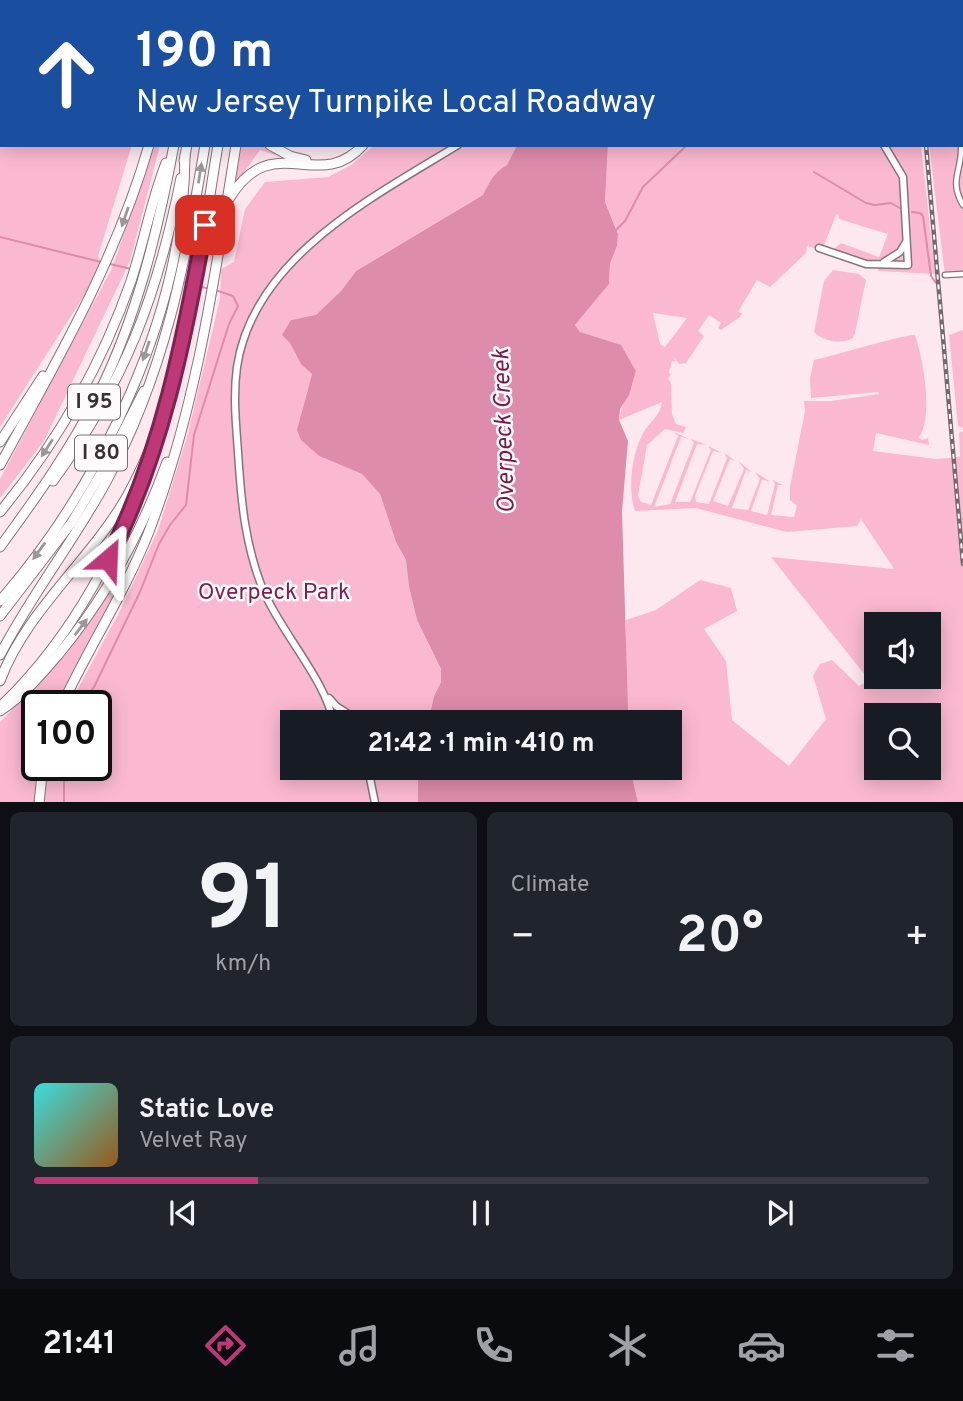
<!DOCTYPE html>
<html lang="en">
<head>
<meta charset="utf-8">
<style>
  :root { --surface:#171b24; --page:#20242c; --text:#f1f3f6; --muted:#9ea1a6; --line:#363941; --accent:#be3777 }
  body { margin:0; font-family:Overpass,sans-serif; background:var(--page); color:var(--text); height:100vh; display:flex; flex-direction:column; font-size:26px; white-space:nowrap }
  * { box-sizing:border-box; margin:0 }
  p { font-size:23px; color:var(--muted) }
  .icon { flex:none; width:38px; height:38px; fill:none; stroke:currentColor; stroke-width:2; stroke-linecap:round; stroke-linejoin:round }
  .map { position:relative; height:802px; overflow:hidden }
  .sheet { display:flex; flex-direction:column; gap:10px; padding:10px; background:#0d0f14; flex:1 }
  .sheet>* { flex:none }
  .guide { position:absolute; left:0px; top:0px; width:964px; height:147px; box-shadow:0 4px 18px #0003; background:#1a4fa0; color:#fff; overflow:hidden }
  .buttons { position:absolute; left:864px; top:612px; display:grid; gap:14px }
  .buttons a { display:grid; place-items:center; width:77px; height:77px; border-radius:0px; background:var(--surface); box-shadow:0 4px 18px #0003; font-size:35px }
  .speed { position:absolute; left:21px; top:690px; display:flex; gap:14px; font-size:35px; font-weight:700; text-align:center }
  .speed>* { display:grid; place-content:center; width:91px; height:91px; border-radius:50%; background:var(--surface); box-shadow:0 4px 18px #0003; line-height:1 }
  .speed .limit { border:4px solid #111; border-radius:10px; background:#fff; color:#111 }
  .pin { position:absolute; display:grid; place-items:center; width:60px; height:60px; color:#fff; margin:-30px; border-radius:14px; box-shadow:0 4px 10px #0006 }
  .me { position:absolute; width:77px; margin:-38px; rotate:26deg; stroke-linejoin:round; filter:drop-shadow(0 0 5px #0008) }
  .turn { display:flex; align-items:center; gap:24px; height:147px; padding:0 21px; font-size:32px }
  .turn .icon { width:91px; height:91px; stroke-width:2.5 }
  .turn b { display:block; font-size:49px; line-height:60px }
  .big { font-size:52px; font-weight:700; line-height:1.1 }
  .sheet .card { flex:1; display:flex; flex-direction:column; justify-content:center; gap:10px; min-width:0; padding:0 24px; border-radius:10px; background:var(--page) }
  .sheet .dial { align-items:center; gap:0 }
  .dial b { font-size:91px; line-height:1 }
  .song { display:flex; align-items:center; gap:21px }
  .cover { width:84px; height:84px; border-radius:10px; background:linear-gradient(135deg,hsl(180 70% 55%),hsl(30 70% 35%)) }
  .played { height:7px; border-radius:4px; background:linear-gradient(90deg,var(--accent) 25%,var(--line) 25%) }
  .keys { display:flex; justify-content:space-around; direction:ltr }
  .heat { display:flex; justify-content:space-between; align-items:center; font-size:38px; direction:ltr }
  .sheet .tiles { flex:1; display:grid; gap:10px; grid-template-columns:1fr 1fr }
  .card:last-child { grid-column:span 2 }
  .trip { position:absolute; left:280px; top:710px; width:402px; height:70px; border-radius:0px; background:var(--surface); box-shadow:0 4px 18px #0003; font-weight:700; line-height:70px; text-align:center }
  .dock { display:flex; height:112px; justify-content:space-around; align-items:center; background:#090b0e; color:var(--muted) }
  .dock .icon { width:49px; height:49px }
  .dock .on { color:var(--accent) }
  .dock b { font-size:32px; color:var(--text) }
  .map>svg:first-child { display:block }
  .green { fill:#fbb9d1; fill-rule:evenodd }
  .water { fill:#dd8cab }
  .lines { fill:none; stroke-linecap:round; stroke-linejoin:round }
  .stream { stroke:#dd8cab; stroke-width:2 }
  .minor-casing { stroke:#87747a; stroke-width:7 }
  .tertiary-casing { stroke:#87747a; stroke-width:9 }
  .secondary-casing { stroke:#87747a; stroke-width:10 }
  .primary-casing { stroke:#87747a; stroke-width:10 }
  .motorway-casing { stroke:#87747a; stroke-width:11 }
  .minor { stroke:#fff; stroke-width:4.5 }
  .tertiary { stroke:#fff; stroke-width:6 }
  .secondary { stroke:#fff; stroke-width:7 }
  .primary { stroke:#fff; stroke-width:7 }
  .motorway { stroke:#fff; stroke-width:9 }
  .rail-casing { stroke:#76696d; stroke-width:4.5 }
  .rail { stroke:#fffbfc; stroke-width:2; stroke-dasharray:5; stroke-linecap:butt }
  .oneway { fill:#9c989a }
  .route-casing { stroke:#7c244d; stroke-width:18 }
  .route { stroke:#be3777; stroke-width:12 }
  .labels { text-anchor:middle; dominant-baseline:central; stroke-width:5; stroke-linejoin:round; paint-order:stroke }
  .shield { fill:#fffbfc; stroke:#746e70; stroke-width:2 }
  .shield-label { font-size:21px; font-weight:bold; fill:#393134 }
  .park-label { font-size:23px; fill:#7e1f4d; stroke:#fffbfc }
  .water-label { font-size:24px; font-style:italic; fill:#791a49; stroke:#fffbfc }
</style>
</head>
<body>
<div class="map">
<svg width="963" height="803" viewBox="0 0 963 803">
  <rect width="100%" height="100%" fill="#fee8ef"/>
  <g class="green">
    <rect x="611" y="0" width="296" height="2"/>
    <path d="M0 33 2 145H132L98 256 103 266 0 427Z"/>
    <path d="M963 51V274L945 275 929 145H962Z"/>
    <path d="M155 145H160L130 261 44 441 0 498V479L112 268Z"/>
    <path d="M241 145H265L292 161 260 150 234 186Z"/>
    <path d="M374 145H517L507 165C494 172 490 182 483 195L356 271 341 291 316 316 291 320C289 355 295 349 312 374L302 412 319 456 362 474 380 494 396 542 406 560 409 587 417 620 441 669V682L434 696 428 723H292V768H418V802L45 803V782L50 765H96V705H69L121 609 158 530 187 437 220 299 221 269 234 262 245 209 265 182 328 177 351 165Z"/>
    <path d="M608 145H921L935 274 878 271 881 260 864 261 834 249 841 243 879 257 888 234 839 219 838 214 836 215 822 250 807 246 806 253 770 287 757 280 738 312 742 313 740 317 721 330 718 328 721 323 709 315 698 331 704 336 686 363 679 364 673 356 676 362 672 361 669 373 671 374 668 379 671 382 672 414 676 424 686 427 683 433 665 429 647 445 638 496 641 502 651 505 678 436 674 432 689 439 681 437 654 507 670 504 694 443 691 439 707 445 697 444 675 502H690L711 450 708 446 722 453 713 451 695 496 696 502 709 504 727 458 724 453 736 461 730 459 713 501 728 506 744 469 738 461 752 472 746 470 732 508 748 510 760 479 755 472 769 481 762 480 751 511 767 515 775 484 772 480 783 485H778L771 515 794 517 797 506 790 500V487L805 411 804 401H831L879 394 878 392 811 398 810 378 814 360C829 357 908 333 915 335 923 359 934 416 919 437L922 440 928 438 929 445 876 433 873 451 936 459 960 457 959 433 963 431V802H638L630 768H670V723H626V620L656 610 700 580 731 588 737 611 704 629 726 661 732 720 789 766 826 719 813 676 820 664 832 660 859 686 869 680 771 557 894 569 861 519 857 526 787 532 696 508 635 511C627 489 632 450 645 430 652 420 660 415 662 402L619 420C621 402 632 389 636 371L632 363 579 332 575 325 609 284 610 264 617 246 618 233 605 202ZM653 313 687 318 665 347 660 344ZM877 625H929V677H877ZM877 716H929V768H877Z"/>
    <path d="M833 270 859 274 866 280 855 333 853 338C841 345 823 341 814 332L824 281Z"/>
    <path d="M963 330V428L958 426 949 335Z"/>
    <path d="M109 592 117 596 58 705H37V765H39L34 802 0 803V722L46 674Z"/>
  </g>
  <g class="water">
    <path d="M517 145H608L605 202 618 234 617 246 610 264 609 284 575 325 580 332 621 345 636 371 629 395 620 409 619 420 628 441 622 511 628 709 626 723H428L434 696 441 682V669L417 620 409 587 406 560 396 542 380 494 362 474 319 456 301 440 297 430 312 374 301 364 290 343 282 335 291 320 316 315 341 291 356 271 483 195C490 181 494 172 507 165Z"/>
    <path d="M418 768H630L638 802H418Z"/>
  </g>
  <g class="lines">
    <g class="stream">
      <path d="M814 172 866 203 875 205 891 203 900 208"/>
      <path d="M912 212 920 213 923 216 931 276 936 283"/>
      <path d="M616 230 625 221 643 187 687 145"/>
      <path d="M0 237 101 262"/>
      <path d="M110 264 131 269"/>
      <path d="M181 282 193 284"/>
      <path d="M198 286 210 289"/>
      <path d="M81 705 94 687 140 592 159 544 170 525 186 505 194 435 229 324 238 306 233 296 215 290"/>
      <path d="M64 765V803"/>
    </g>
    <defs>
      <g id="minor">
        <path d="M962 54 963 42"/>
        <path d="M961 145C963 169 948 180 963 205"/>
        <path d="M945 275 963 274"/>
      </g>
      <g id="tertiary">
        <path d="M851 0 852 2"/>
        <path d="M819 248 866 264 908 265 903 177 884 145"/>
        <path d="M884 262 900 252 906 242"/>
        <path d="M329 698 336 706 362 723"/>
        <path d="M333 723C329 685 281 632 264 592 245 547 241 500 238 452 236 424 233 396 237 367 253 258 373 197 458 145"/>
        <path d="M368 768 375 803"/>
      </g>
      <g id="secondary">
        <path d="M65 0 66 2"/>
        <path d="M38 2 41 0"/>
        <path d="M962 42H963"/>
      </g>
      <path id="primary" d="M0 3H2"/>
      <g id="motorway">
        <path d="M167 0V2"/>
        <path d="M368 0 369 2"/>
        <path d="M199 2 200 0"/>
        <path d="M213 2V0"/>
        <path d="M229 2V0"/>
        <path d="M243 2V0"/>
        <path d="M265 2 266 0"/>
        <path d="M0 17 2 18"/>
        <path d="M270 145 290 156 306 160"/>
        <path d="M184 161 187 145"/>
        <path d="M229 199C272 127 319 195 363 145"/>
        <path d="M0 442 43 376"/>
        <path d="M0 465C57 361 116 260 149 145"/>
        <path d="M53 481C125 382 157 297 181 178"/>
        <path d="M0 512C56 444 102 364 131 281 144 242 151 201 166 163"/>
        <path d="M0 547C35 499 71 449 98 395 137 317 158 230 174 145"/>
        <path d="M0 601C102 483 184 314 185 156"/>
        <path d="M0 616 72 522 106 465 144 391"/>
        <path d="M0 655C31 595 74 541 106 482 165 373 185 265 205 145"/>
        <path d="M0 681C26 611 89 562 126 498 186 391 198 264 218 145"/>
        <path d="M4 703C75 634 120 545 154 453"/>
        <path d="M62 705C89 647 124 594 148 534 196 410 215 276 236 145"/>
        <path d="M0 711C24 695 40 676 58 655 107 596 141 534 167 462"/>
        <path d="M39 803 43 765"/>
      </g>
    </defs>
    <use href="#minor" class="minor-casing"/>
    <use href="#tertiary" class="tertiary-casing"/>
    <use href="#secondary" class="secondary-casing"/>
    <use href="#primary" class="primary-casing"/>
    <use href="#motorway" class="motorway-casing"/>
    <use href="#minor" class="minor"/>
    <use href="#tertiary" class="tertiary"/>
    <use href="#secondary" class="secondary"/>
    <use href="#primary" class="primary"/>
    <use href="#motorway" class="motorway"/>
    <defs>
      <g id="rail">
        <path d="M913 0V2"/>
        <path d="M926 145 963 564"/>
      </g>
    </defs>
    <use href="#rail" class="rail-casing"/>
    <use href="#rail" class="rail"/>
  </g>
  <defs><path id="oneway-solid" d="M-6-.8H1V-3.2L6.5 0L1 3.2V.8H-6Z" transform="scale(1.75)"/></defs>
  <g class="oneway">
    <use href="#oneway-solid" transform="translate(200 173) rotate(-81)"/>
    <use href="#oneway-solid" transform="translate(125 217) rotate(109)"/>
    <use href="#oneway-solid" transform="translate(146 351) rotate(109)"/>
    <use href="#oneway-solid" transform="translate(47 448) rotate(123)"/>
    <use href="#oneway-solid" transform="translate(39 551) rotate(126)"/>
    <use href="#oneway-solid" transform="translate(81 627) rotate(-53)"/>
  </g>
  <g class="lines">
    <defs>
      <path id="route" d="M108 559C162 454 184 340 205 225"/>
    </defs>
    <use href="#route" class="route-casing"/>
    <use href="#route" class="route"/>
  </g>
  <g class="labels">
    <g class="shield">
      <rect x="68" y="384.5" width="52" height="35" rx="5"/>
      <rect x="75" y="435.5" width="52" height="35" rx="5"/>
    </g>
    <g class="shield-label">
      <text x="94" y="402">I 95</text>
      <text x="101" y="453">I 80</text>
    </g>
    <g class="park-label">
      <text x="274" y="593">Overpeck Park</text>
    </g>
    <g class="water-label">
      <text transform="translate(505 431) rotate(-92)">Overpeck Creek</text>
    </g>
  </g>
</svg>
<div class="buttons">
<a><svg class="icon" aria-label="sound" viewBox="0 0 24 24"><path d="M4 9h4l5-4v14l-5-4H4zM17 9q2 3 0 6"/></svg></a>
<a><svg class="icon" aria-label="search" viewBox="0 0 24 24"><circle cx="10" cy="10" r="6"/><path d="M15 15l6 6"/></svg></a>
</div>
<div class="speed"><div class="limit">100</div></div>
<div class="pin" style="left:205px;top:225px;background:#d93025"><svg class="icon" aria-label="arrive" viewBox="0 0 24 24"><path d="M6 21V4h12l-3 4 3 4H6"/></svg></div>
<svg class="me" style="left:108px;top:559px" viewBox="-20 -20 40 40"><path d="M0-17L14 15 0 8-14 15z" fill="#be3777" stroke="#fff" stroke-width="4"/></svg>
<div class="trip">21:42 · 1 min · 410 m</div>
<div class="guide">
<div class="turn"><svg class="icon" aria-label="ahead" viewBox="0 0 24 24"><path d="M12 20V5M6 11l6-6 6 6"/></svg><div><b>190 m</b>New Jersey Turnpike Local Roadway</div></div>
</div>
</div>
<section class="sheet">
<div class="tiles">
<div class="card dial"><b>91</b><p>km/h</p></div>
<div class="card"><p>Climate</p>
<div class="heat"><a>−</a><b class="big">20°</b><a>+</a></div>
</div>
<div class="card">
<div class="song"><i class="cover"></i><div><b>Static Love</b><p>Velvet Ray</p></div></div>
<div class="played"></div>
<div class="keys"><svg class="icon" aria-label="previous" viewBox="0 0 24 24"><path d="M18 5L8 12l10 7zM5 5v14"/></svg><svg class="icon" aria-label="pause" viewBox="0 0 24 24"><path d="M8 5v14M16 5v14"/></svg><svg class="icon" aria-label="next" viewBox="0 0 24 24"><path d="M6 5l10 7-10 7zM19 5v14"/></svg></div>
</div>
</div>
</section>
<nav class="dock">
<b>21:41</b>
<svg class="icon on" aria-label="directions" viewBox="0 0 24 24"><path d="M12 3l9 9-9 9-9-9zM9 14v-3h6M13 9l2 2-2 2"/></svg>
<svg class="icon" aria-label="music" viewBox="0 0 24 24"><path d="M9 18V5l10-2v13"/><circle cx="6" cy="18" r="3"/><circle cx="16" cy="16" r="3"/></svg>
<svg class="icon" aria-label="phone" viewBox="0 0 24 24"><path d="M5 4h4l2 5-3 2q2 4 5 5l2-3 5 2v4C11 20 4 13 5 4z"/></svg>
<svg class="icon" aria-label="climate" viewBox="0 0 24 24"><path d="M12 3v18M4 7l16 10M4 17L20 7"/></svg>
<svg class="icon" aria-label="car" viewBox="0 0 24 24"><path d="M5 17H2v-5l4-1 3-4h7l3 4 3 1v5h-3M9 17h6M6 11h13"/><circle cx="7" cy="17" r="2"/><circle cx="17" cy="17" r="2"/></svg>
<svg class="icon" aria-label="filters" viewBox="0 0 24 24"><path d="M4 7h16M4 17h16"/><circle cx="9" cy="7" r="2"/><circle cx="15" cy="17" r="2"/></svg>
</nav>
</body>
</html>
